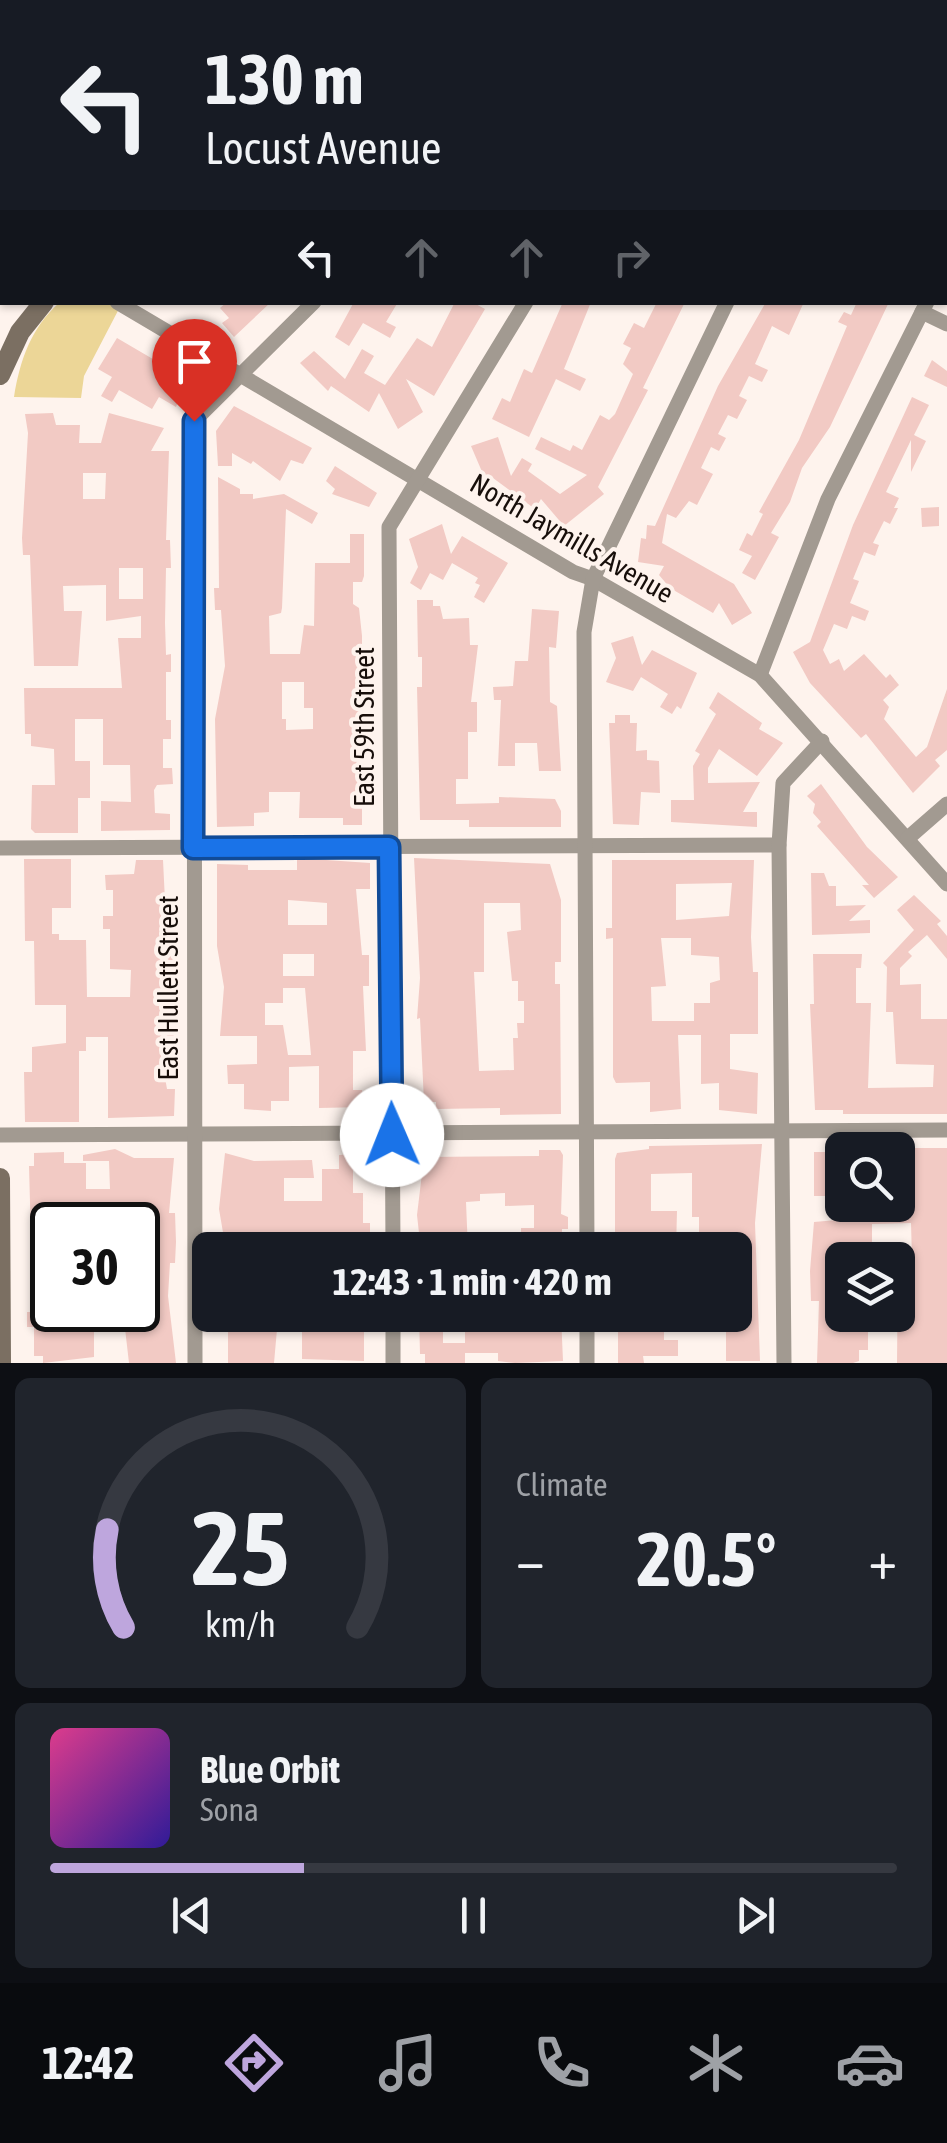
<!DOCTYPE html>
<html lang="en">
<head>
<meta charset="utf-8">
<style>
  :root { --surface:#171b24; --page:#20242c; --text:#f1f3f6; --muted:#9ea1a6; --line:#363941; --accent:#bea6dd }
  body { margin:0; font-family:"Asap Condensed",sans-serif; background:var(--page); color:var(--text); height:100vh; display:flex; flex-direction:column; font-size:38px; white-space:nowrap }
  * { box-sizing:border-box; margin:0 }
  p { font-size:32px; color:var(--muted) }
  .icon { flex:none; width:55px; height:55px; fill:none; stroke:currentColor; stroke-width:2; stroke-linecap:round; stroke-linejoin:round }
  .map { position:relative; height:1363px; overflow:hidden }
  .sheet { display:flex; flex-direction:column; gap:15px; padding:15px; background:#0d0f14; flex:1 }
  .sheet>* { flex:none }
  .top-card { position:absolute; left:0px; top:0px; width:948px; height:305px; box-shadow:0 2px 8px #0004; background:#171b24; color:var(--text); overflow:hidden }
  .tools { position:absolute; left:825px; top:1132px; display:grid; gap:20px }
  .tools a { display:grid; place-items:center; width:90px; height:90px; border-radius:15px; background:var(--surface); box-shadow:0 2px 8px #0004; font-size:50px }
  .speed { position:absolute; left:30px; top:1202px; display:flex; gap:20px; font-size:50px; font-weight:700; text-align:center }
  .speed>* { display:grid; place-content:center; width:130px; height:130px; border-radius:50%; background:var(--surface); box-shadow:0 2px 8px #0004; line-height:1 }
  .speed .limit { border:5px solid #111; border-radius:15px; background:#fff; color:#111 }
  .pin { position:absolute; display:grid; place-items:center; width:85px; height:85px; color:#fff; margin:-102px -42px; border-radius:50% 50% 50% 0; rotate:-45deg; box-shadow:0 0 10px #0007 }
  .pin .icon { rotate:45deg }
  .me { position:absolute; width:110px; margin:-55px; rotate:359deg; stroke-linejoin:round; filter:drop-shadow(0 0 8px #0008) }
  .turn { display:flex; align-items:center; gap:35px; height:210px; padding:0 40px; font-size:45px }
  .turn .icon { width:130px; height:130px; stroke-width:2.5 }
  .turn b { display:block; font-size:70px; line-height:85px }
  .lanes { display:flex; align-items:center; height:95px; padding:0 40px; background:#0003; justify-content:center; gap:50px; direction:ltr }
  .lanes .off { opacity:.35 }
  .big { font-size:75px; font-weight:700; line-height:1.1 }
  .sheet .card { flex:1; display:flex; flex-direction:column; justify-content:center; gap:15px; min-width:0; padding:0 35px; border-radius:15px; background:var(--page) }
  .sheet .dial { align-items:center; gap:0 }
  .dial svg { height:260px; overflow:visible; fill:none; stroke:var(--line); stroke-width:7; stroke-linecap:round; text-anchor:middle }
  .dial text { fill:var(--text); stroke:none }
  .song { display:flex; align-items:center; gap:30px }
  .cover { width:120px; height:120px; border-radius:15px; background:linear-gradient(135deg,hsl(330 70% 55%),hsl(250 70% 35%)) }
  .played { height:10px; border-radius:5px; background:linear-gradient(90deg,var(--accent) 30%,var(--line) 30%) }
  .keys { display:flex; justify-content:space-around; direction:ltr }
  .heat { display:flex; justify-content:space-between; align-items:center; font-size:55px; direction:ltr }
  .sheet .tiles { flex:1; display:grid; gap:15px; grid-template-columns:1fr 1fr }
  .card:last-child { grid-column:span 2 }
  .trip { position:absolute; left:192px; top:1232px; width:560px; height:100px; border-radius:15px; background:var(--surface); box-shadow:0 2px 8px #0004; font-weight:700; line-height:100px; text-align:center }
  .menu { display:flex; height:160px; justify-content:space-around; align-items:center; background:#090b0e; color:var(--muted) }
  .menu .icon { width:70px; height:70px }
  .menu .on { color:var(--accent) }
  .menu b { font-size:45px; color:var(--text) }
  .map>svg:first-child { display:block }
  .green { fill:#ecd697 }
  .building { fill:#f2cac4; fill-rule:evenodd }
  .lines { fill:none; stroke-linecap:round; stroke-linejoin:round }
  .street { stroke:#a29a91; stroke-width:15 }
  .secondary { stroke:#7b6f62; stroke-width:20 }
  .route-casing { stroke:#114b97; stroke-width:25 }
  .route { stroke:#1a73e8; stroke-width:18 }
  .labels { text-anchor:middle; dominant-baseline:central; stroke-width:8; stroke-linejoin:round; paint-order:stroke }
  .street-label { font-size:28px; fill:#170e0a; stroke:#fef3ed }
</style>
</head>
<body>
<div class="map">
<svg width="947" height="1363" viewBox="0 0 947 1363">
  <rect width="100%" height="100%" fill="#fef3ed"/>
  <path class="green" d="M59 303H122L84 376 81 398 14 397C20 360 31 328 59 303Z"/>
  <g class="building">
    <path d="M227 302H271L234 337 222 323 229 318 220 308Z"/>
    <path d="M354 302H398L386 322 396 327 390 338 363 323 349 346 335 337Z"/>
    <path d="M455 302H472L485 309 434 396 406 379 423 412 398 429 379 393 369 412 331 386 328 391 300 363 314 351 345 379 362 349 374 356 364 373 385 385 417 338 432 347Z"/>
    <path d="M563 302H591L564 369 586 379 580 391 556 379 529 437 492 419 502 398 510 402 524 369 532 373Z"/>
    <path d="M657 302H685L643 388 648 390 598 487 604 494 564 526 541 499 535 509 493 478 486 481 471 446 498 437 511 476 522 458 532 464 528 471 560 494 587 475 535 449 541 437 570 451 573 445 582 450 600 415 609 420 615 414 633 374 623 364 631 348 623 344 634 323 644 328Z"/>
    <path d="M766 302H804L789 335 772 326 755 364 768 370 762 382 749 376 739 396 747 400 737 419 728 415 718 434 726 438 719 451 711 447 701 468 713 474 697 505 689 501 676 518 667 514 662 543 734 584 752 613 732 625 719 603 713 613 670 588 659 575 664 566 638 562 641 538 646 539 647 525 655 526 718 386Z"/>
    <path d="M857 302H889L830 427 802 468 790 502 771 533 779 537 755 580 742 573 752 556 739 550 747 533 752 536 763 514 759 512 799 440 847 326 838 322 844 312 851 315Z"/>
    <path d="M117 338 187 379 176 407 159 397 152 409 119 390 112 402 101 396 112 377 98 369Z"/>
    <path d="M932 360 947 371V387L924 376Z"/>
    <path d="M912 397 929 405 914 435 926 441 911 472V440L886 492 899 498 894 508H898L890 524 884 521 873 543 879 545 875 556 864 552 853 579 859 581 850 603 869 611 865 621 852 616 847 629 834 624 823 650 830 664 839 659 844 671 864 654 886 678 890 674 899 685 883 700 889 707 884 719 916 757 927 747 947 689V750L935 760 940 766 913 793 866 734 861 738 810 683 793 652 810 642 853 525Z"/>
    <path d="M234 406 312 448 303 464 291 460 280 481 253 461 251 464 232 453V466H218L216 431Z"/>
    <path d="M53 413 56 425H80L79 443H101L109 413 164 428 151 451H169L166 540H170L171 568H166L165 623 166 655 171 654V672H166V720H171V739H163V768H172L173 784 157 785 154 790 155 813 170 814V830L101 831V801L131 802 130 765H103V719H75V761H90V798H78V833H35L31 829 32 785H55L54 749 31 746V734H25L24 688H122L118 638H141V616L106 621V585L63 586 64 611H82L78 666H34L30 555H23L22 538 28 433 25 414ZM83 473H106L105 499H83ZM119 568H143V599H119Z"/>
    <path d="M335 466 377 493 369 507 332 494 335 489 326 481Z"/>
    <path d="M218 477 240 489V494H253V499L284 494 318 513 312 524 286 509 282 608 281 613 269 616 270 654H300L304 625 314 626 315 563H350V534H364V576L362 582H353V604L359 608 362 636V825H343V818H299L300 792H269V812L254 813V826L217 827 215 719 225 666 221 610H215L214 588H219ZM282 682H304V708H313V729L286 730V719H282Z"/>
    <path d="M939 507V526L922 527 921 508Z"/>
    <path d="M442 524 451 554 462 536 508 563 484 603 474 597 480 585 475 583 478 578 452 563 443 580 430 573 421 590 410 583 418 567 409 539Z"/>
    <path d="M417 600H433V606H440L443 619 469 618 470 645H478L471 702H477V732H468V779H456V804L499 803V797L555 799 561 811V827H469V820H420L417 687H422V657H418Z"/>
    <path d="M532 609 559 611 556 648 549 647 550 702 557 706 561 771H539L537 743H515V766H498L501 700H494L493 687 513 686 515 661H528Z"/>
    <path d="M633 636 642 665 652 650 697 673 681 709 677 706 672 714 660 707 668 694 641 677 633 691 606 682 616 658 611 643Z"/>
    <path d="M718 692 762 723 759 729 783 743 757 776 719 749 708 768V783L760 782 743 812H757V827L671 822V800H694L693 766 700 754 695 751 716 714 709 708Z"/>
    <path d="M615 715H630V723H637L636 751 647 750V760L659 761 660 793 641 792 639 825 613 824 609 723H615Z"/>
    <path d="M821 784 867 847 898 877 874 898 862 885H869L817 826 821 822 813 813 815 804 807 796Z"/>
    <path d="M297 858 370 863V889H356L362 955H369V986H363L366 1051H353V1090H362L366 1107 319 1108V1066L289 1067V1101H271V1111L244 1109V1084H228L227 1065 257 1064V1036H220L224 987 217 946V864L248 865V870H297ZM288 900 327 903V925H288ZM283 954H314V976H283ZM283 988H305L311 1055H288L283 1025H265V1003H283Z"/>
    <path d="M414 858 550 864 561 900V962H555V984H560L561 1114 500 1115V1108L436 1109V1102H424L420 1018 417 1019 420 978ZM484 903H520L521 930 507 932 512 981H518V1001H524V1023H517L518 1038H513L514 1070 479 1071 474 972H484Z"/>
    <path d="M24 859H71V908H52V934H59V940H86L87 997H130L131 970 110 969V929H103V916H113V890H106L105 875 134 874 136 860H163L167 942H174V968H167L165 983V1008H174V1036H164V1072L167 1089H175L174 1116 108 1118V1037H86V1051H79V1122H25L24 1072H32V1047L66 1043V1005H35L34 941H25Z"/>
    <path d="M612 860H754L751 937 753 972H758V1034H730V1069L758 1073 757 1114 719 1110V1083L701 1084V1035H678L681 1109 650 1112V1082L616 1083 613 1077V938L606 939V928H612ZM732 883 729 916 676 920V884ZM661 938H691V955L719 957 720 980 710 983V1003H694V1021H652L651 987 666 986Z"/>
    <path d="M811 873H824L829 886H836V906L866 905 849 921 870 920V933L812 935Z"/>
    <path d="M914 895 941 921 937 924 947 936V959L927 935 908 952 912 956 900 968V985L921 984V1019H947V1114H843V1110H815L810 1004H814L813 954H862L861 968H856V1003H871L868 1088 933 1087 934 1065 896 1064 893 1012H886L887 967 883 963 914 930 897 910Z"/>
    <path d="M762 1144 755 1223 760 1361H726V1331H697V1315H735V1250H699V1217H692V1173L651 1174V1211H677L676 1250 615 1247V1159L617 1153 649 1149V1146Z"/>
    <path d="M907 1148H947V1363H897L898 1259H912L911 1223 872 1224V1260H842V1315H868V1350H859V1361L853 1363H817L819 1301H811L810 1271 814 1222 837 1220V1205H898V1176H907Z"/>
    <path d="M115 1149 134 1158H174L169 1213H175L176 1242 175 1263H170L168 1296 176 1363H129L123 1311H138V1296H144V1274H138V1225H109V1218H83V1212H57V1225H52V1312H94V1357L43 1363V1356H34V1327H27V1312H33L29 1166H34V1153L64 1152V1163H86V1189H110L109 1161H83V1155Z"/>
    <path d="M539 1150H560L563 1155 561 1214 568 1217V1229H562V1250H533V1242H521V1228H534V1205L505 1206V1193L480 1194V1201L466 1202 468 1250H451V1242H420L417 1215 424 1157 539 1156Z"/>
    <path d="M814 1152H842V1169H836L837 1196H814Z"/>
    <path d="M225 1153 254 1161 312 1160 314 1178H284V1201H322V1169H339V1155L370 1153V1169L353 1170V1193H363V1223H370V1241L328 1242 329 1250H226L219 1209Z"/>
    <path d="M228 1315 278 1318 274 1363H228Z"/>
    <path d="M302 1315H364V1361L302 1359Z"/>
    <path d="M419 1315H443V1343H465V1315H561L563 1361 515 1363 498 1361V1353H465V1363H425V1354H420Z"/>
    <path d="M618 1315H664V1340H678V1356H643L644 1363H618Z"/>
  </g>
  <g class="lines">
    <g class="street">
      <path d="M54 0V2"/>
      <path d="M557 0 562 2"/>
      <path d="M485 2 491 0"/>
      <path d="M676 2 677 0"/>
      <path d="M0 214 2 217"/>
      <path d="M945 265 947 261"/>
      <path d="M117 302 573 572 593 579 760 675 947 884"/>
      <path d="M922 312 947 324"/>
      <path d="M760 675 828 499 927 302"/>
      <path d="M908 838 947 804"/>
      <path d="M0 848 779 845"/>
      <path d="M0 1135 947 1130"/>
      <path d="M393 1250 389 527 526 302"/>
      <path d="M587 1250 584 632 593 579 727 302"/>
      <path d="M393 1315V1363"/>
      <path d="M587 1315V1363"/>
      <path d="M195 1363 194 421 314 302"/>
      <path d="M784 1363 779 845 783 783 822 741"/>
    </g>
    <g class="secondary">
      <path d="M808 0 813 2"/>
      <path d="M293 2 295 0"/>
      <path d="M945 70 947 71"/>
      <path d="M0 375 20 332 44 302"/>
      <path d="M0 1178 1 1363"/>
    </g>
  </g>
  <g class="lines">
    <defs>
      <path id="route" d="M194 421 193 848 389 847 392 1135"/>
    </defs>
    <use href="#route" class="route-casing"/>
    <use href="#route" class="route"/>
  </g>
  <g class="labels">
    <g class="street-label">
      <text transform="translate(572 538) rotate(30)">North Jaymills Avenue</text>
      <text transform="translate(364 727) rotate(-90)">East 59th Street</text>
      <text transform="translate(168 988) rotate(-90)">East Hullett Street</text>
    </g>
  </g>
</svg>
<div class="tools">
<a><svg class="icon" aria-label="search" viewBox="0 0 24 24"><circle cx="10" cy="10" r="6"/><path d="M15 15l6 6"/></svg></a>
<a><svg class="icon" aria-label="layers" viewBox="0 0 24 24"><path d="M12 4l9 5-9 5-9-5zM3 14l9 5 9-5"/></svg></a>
</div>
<div class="speed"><div class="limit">30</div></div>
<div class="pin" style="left:194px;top:421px;background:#d93025"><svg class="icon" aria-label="arrive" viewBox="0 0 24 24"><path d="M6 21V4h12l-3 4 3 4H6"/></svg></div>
<svg class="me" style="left:392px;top:1135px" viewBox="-20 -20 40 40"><circle r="19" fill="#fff"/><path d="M0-13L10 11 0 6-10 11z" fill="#1a73e8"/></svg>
<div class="trip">12:43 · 1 min · 420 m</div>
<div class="top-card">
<div class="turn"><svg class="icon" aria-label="left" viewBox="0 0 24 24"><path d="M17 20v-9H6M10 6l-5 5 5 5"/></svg><div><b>130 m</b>Locust Avenue</div></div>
<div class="lanes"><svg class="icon" aria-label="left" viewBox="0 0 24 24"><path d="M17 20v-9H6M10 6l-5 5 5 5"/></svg><svg class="icon off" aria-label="ahead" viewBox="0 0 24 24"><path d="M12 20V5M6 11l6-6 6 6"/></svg><svg class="icon off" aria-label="ahead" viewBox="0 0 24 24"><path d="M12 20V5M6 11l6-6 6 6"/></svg><svg class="icon off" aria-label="right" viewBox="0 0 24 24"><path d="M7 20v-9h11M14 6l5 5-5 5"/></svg></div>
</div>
</div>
<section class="sheet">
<div class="tiles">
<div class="card dial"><svg viewBox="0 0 100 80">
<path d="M14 69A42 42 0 1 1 86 69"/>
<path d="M14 69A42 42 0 0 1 9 39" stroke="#bea6dd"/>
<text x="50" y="56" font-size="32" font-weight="700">25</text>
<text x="50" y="72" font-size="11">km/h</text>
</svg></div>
<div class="card"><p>Climate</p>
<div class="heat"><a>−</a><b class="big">20.5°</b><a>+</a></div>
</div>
<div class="card">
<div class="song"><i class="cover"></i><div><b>Blue Orbit</b><p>Sona</p></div></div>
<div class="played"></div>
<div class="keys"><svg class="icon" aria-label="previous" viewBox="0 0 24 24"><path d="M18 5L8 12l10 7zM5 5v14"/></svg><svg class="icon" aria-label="pause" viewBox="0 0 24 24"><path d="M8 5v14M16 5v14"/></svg><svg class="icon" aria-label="next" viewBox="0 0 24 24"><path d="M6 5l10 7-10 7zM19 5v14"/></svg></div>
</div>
</div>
</section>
<nav class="menu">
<b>12:42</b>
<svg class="icon on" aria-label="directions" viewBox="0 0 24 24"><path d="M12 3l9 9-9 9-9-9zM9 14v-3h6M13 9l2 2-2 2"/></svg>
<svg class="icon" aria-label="music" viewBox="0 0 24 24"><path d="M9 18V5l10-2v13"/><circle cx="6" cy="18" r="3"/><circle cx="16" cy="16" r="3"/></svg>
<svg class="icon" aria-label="phone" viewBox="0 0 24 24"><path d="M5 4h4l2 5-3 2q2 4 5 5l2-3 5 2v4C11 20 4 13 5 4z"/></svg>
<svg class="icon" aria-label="climate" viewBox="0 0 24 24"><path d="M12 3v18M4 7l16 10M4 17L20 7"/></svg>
<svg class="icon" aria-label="car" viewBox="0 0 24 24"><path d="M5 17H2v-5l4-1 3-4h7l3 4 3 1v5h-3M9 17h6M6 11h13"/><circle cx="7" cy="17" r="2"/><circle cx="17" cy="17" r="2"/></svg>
</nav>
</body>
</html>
